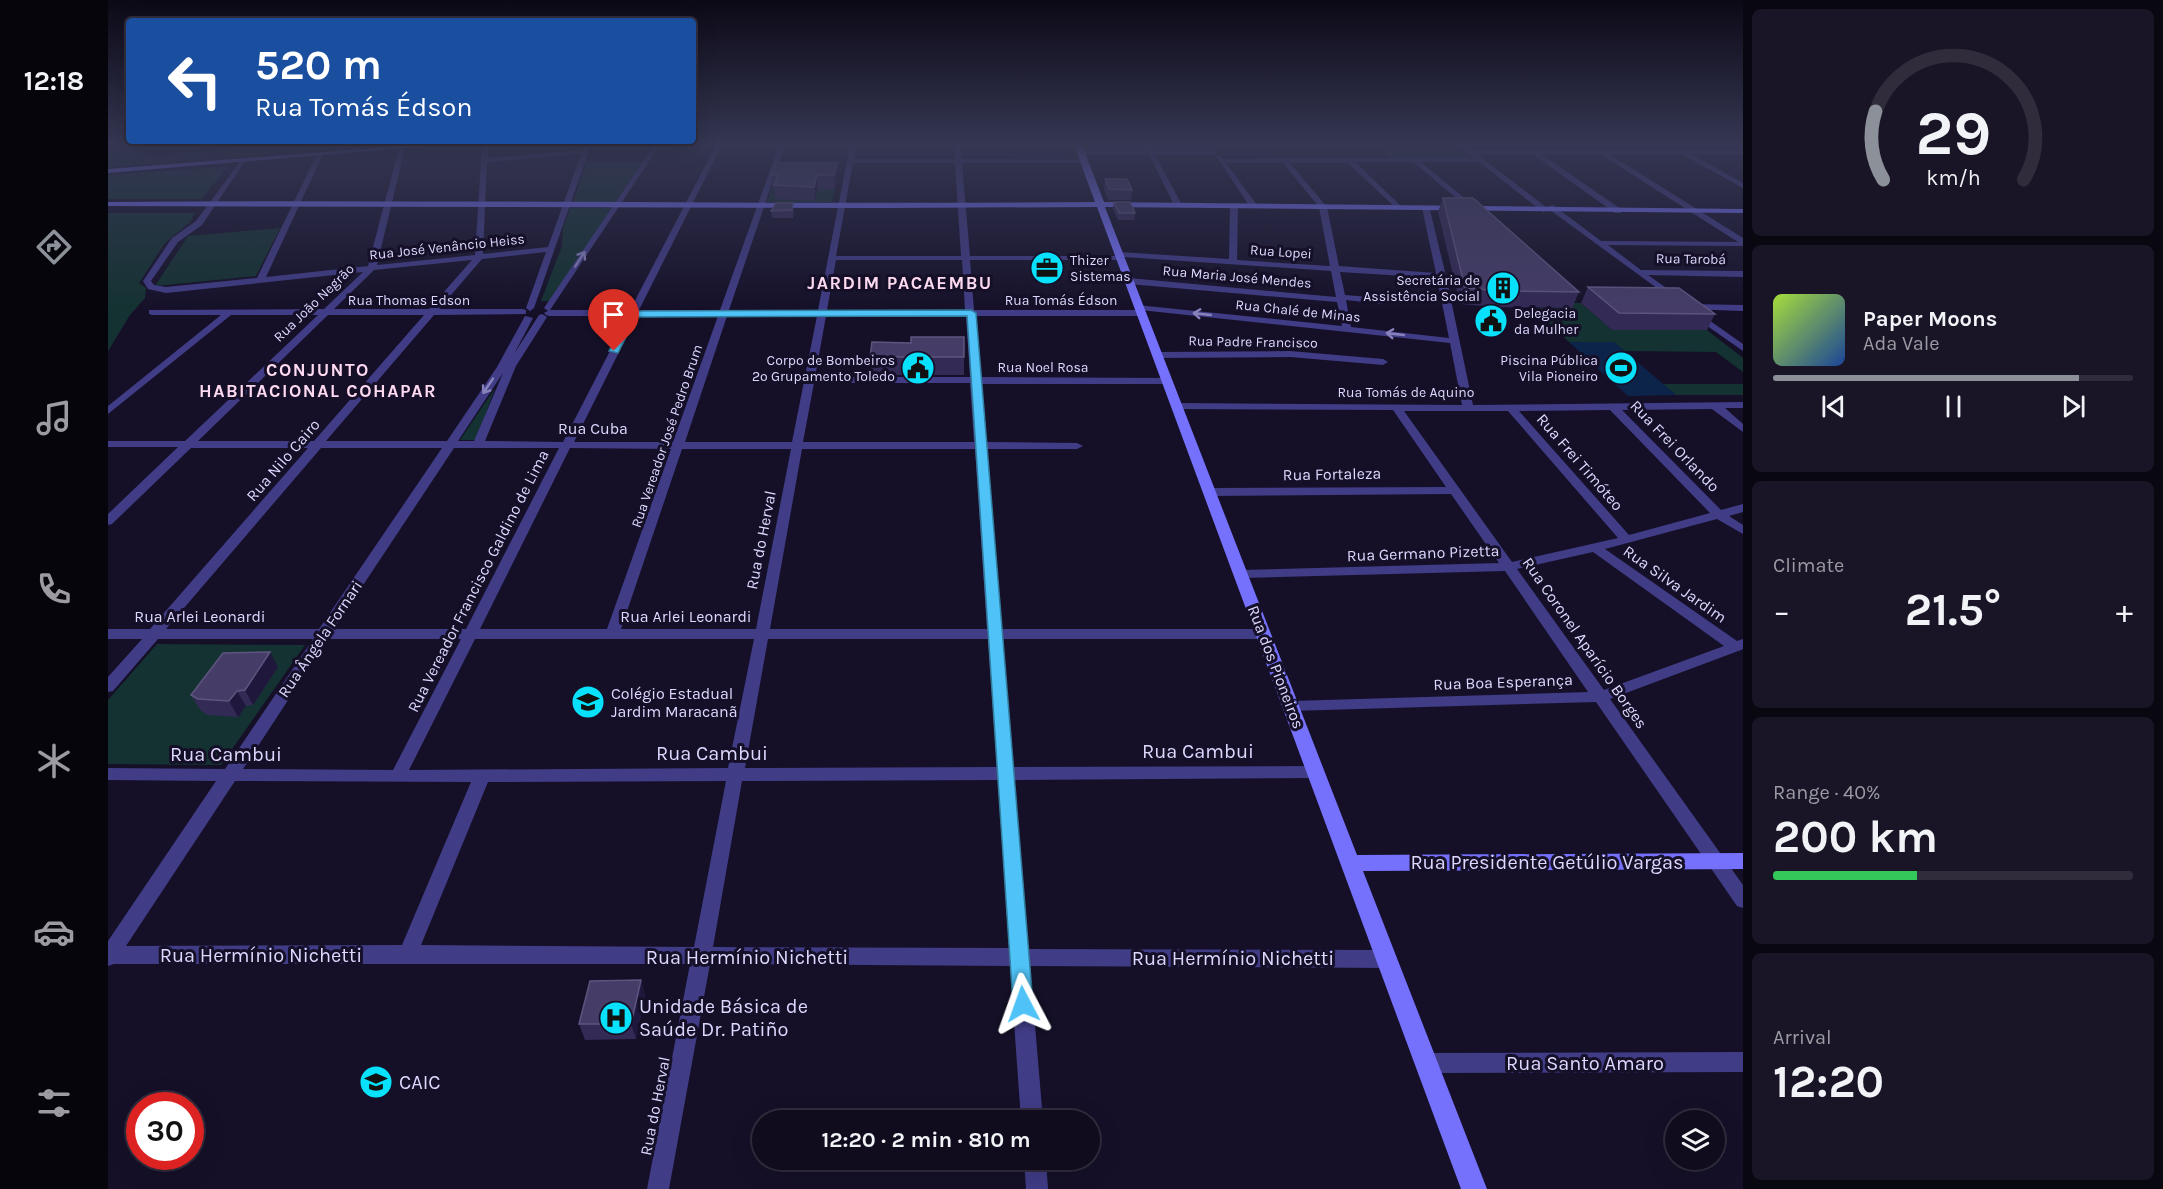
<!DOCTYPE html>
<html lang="en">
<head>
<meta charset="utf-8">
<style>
  :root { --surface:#100c1e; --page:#191527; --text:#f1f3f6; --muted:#9c9ba4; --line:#302c3c; --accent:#8c9099 }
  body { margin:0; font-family:Karla,sans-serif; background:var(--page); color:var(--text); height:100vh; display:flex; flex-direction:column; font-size:22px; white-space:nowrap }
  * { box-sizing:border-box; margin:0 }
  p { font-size:20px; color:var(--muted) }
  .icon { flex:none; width:33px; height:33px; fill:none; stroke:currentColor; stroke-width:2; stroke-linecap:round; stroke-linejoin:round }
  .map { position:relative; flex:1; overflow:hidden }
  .panel { display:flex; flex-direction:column; gap:9px; padding:9px; background:#090710; width:420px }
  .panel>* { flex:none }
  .top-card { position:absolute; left:18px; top:18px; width:570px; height:126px; border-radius:6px; box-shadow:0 6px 24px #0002,0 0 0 2px var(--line); background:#1a4fa0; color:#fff; overflow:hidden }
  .fabs { position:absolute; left:1557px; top:1110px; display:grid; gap:12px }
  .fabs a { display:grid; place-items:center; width:60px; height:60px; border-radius:50%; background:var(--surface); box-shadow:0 6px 24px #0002,0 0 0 2px var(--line); font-size:30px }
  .speed { position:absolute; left:18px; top:1092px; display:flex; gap:12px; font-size:30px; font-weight:700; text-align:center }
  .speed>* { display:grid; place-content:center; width:78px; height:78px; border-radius:50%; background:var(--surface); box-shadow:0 6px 24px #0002,0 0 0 2px var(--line); line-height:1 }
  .speed .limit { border:9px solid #d22; background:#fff; color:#111 }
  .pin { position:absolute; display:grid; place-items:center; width:51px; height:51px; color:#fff; margin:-62px -26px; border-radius:50% 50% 50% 0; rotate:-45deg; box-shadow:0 0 6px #0007 }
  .pin .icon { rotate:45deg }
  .me { position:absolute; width:66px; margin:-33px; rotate:356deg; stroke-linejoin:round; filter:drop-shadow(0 0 4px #0008) }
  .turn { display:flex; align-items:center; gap:21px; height:126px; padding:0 30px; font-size:27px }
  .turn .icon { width:78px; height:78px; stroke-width:2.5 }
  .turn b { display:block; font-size:42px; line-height:51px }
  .big { font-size:45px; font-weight:700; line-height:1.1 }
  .panel .tile { flex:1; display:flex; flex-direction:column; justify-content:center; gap:9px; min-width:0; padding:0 21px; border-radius:9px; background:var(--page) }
  .panel .dial { align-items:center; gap:0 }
  .dial svg { height:156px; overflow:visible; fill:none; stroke:var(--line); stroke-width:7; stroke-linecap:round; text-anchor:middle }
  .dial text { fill:var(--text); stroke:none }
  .song { display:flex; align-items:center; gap:18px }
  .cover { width:72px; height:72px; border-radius:9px; background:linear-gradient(135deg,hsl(80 70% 55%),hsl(220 70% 35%)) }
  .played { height:6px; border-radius:3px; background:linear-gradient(90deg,var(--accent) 85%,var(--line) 85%) }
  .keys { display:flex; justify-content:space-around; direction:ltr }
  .heat { display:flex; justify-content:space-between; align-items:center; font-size:33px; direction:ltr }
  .charge { height:9px; border-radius:4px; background:linear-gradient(90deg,#34c759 40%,var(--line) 0) }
  .trip { position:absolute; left:644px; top:1110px; width:348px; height:60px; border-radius:30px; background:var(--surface); box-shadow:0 6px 24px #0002,0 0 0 2px var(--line); font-weight:700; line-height:60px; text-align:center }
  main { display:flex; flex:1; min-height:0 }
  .tabs { display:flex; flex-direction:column; width:108px; justify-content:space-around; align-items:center; background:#06050c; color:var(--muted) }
  .tabs .icon { width:42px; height:42px }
  .tabs .active { color:var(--accent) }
  .tabs b { font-size:27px; color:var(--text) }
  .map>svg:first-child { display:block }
  .green { fill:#143231 }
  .water { fill:#0d244a }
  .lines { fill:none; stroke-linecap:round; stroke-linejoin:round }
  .street { fill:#403c86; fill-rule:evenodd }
  .secondary { fill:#7571fd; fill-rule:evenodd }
  .wall { fill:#332a56 }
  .shaded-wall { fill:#1f183c }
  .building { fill:#453d68; stroke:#5d557f; stroke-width:1.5 }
  .oneway { stroke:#8782bc }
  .route { fill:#4fc3f7; stroke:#337fa1; stroke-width:1.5 }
  .labels { text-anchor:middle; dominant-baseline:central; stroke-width:6; stroke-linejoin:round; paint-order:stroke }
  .far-street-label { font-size:14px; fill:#ddd8fe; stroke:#151028 }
  .far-poi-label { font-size:14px; fill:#ddd8fe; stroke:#151028; text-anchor:end }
  .street-label { font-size:16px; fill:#ddd8fe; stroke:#151028 }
  .poi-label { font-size:16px; fill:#ddd8fe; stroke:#151028; text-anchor:start }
  .far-district-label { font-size:18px; font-weight:bold; letter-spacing:1.5px; fill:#fedaf1; stroke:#151028 }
  .near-street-label { font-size:20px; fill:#ddd8fe; stroke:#151028 }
  .near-poi-label { font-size:20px; fill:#ddd8fe; stroke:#151028; text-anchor:start }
</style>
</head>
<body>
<main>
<nav class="tabs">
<b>12:18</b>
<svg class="icon active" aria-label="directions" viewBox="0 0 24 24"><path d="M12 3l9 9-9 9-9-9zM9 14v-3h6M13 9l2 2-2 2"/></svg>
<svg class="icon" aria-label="music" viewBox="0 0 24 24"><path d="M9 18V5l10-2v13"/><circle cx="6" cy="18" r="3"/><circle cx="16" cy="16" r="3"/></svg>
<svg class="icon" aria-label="phone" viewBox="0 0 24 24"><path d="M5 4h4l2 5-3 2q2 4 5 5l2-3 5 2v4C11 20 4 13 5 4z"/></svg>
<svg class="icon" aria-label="climate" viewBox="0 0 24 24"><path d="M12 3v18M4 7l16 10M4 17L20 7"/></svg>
<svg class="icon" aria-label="car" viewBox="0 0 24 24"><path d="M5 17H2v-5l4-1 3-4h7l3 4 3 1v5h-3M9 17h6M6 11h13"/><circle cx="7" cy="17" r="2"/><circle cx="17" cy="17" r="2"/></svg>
<svg class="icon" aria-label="filters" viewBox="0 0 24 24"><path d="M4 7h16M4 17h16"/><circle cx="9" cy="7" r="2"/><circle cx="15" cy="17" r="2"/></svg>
</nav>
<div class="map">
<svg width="1635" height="1189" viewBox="0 0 1635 1189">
  <rect width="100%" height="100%" fill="#151028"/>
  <g class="green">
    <path d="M18 145H47L36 152 44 155 168 145H282L0 167V154Z"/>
    <path d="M1267 145H1347L1365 159H1282Z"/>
    <path d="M479 162H534L507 202H465Z"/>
    <path d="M121 166 93 199H0V175Z"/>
    <path d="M663 189H727L724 202H659Z"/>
    <path d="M462 208H503L444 301H433L454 246 455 228Z"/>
    <path d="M0 213H87L82 222 57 243 31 283 38 288 37 298 22 315 0 351Z"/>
    <path d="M172 228 148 276 47 286 80 236Z"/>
    <path d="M1459 303H1473L1504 330H1599L1635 358V372L1608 352 1517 351 1505 342H1461L1425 308H1463Z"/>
    <path d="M1555 384H1635V395H1568Z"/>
    <path d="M387 388 368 440H352Z"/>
    <path d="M49 644 197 645 113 765 0 764V700Z"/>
  </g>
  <path class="water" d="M1461 342H1506L1568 395 1520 396Z"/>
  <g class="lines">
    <g class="street">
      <path d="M374 145H380V158L475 150 477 145H483L426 308 422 311 418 308 438 252 374 259 331 309H415L418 310V314L326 315 218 441H339L389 367 417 316 425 318 406 354 431 315 434 314 439 317 408 366 377 441 455 442 520 316H441L438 315 436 313 440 311 436 308 546 145H552L442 310H522L608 145H614L531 310H612L671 145H677L621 310H710L742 145H748L746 159H847L846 145H852L853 159 978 160 976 163H854L862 256H1008V252H1011L1121 259 1122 205 1126 203 1130 205 1129 260 1222 266 1211 207 1175 163H1118L1149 205 1145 207H1142L1108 156H1112L1115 159 1366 158 1350 145H1357L1364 150H1635V154H1583L1635 183V188L1573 154H1501L1635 238V246L1500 245 1533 270 1635 271V277L1540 275 1571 297 1572 299 1568 302 1442 210 1435 212 1371 162H1313L1367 207 1368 209 1364 211 1305 162H1247L1292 205 1293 207 1289 209 1240 163H1182L1219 207 1231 266 1328 273 1314 208 1321 206 1338 276 1365 405 1635 402V408H1617L1635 424V432L1604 409 1514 410 1613 510 1635 504V512L1621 516 1635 525V534L1609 519 1497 549 1629 641 1635 639V649L1633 650 1502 699 1635 885V908L1629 906 1488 702 1183 711 1178 710 1175 706 1178 702 1183 701 1480 692 1397 571 1133 578 1126 574 1133 570 1391 563 1343 494 1102 496 1096 492 1102 488 1338 487 1285 410 1069 409 1064 406 1069 403 1354 405 1342 343 1032 310 1028 307 1029 305 1234 326 1229 302 1021 284 1017 281 1021 278 1228 297 1223 271 1016 257 1013 260H862L866 310H1034L1039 313 1034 316H867L872 377 1060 378 1065 381 1060 384H872L877 442 969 443 975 446 969 449H878L893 629H1155L1162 634 1155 639H894L905 767 1208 766 1214 768 1216 772 1214 776 1208 778 906 780 920 949 1279 950 1286 953 1289 959 1286 965 1279 968 922 966 935 1120H913L902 966 602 964 561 1189H539L582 964H6L0 966V941L108 781 0 780V768L117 769 205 639H50L5 691 0 692V677L34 639H0V629H42L200 448H83L4 524 0 525V514L70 447H0V441H77L210 315H123L0 414V406L113 315H44L41 314V310L216 309 255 272 58 293 40 289 35 281 64 238 88 221 134 159 137 161 94 225 70 242 43 281 46 285 58 287 149 278 209 154 212 152 215 154 158 277 260 266 291 148 294 146 297 148 269 265 367 255ZM473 154 440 247 375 254 379 162ZM1369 154H1424L1507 213H1513V209L1433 154H1492L1630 242 1493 241 1445 205 1438 207ZM745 163H847L853 256H728ZM364 260 321 309H226L266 270ZM728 260H854L857 310H719ZM1232 272 1329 278 1341 338 1243 327 1238 300 1274 304 1278 301 1274 298 1237 295ZM220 315H316L206 441H90ZM529 316H610L565 442H466ZM619 316H709L684 442H577ZM718 316H858L862 377H707ZM395 373 366 441H350ZM706 383H862L866 442H695ZM1502 410 1602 513 1521 535 1411 411ZM1296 411H1400L1510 538 1404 562ZM213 448H334L211 629H58ZM346 448H451L358 629H226ZM462 448 563 449 499 629H372ZM574 449H683L648 629H513ZM694 449H867L879 629H662ZM1485 552 1616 646 1496 690 1409 569ZM220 639H353L285 770 135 769ZM367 639H646L620 768 301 770ZM660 639H880L889 767 637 768ZM890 780 901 948 605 947 634 781ZM127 781 363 782 294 945 18 946ZM618 781 586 947 313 945 380 782Z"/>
      <path d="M1040 145 1045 151H1107L1110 153 1107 155H1047L1074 205 1070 207 1066 205 1041 154H973L970 152 973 150 1039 151 1037 147Z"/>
      <path d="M1580 304 1635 305V311L1577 309V305Z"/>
      <path d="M1588 311 1635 344V351L1585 316V312Z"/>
      <path d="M1182 351 1275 359 1280 362 1275 365 1182 357 1050 358 1045 355 1050 352Z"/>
      <path d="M1635 1052V1072L1318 1073 1311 1070 1308 1063 1311 1056 1318 1053Z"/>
      <path d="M916 1160H938L940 1189H918Z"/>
    </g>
    <g class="secondary">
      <path d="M302 145H334L0 173V169Z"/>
      <path d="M966 145H974L996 202 1635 209V213L997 207 1249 855 1635 853V869L1255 871 1379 1189H1353L989 207 776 208 0 206V202C329 199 658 205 987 202Z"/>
    </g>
  </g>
  <g class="wall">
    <path d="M729 163 730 177 727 189H710L707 201 667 199 666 189H664L663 175Z"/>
    <path d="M997 179 1024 190 1023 200H1000L996 189Z"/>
    <path d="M1335 198 1471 292 1464 308 1389 307 1352 304 1330 212Z"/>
    <path d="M1006 202 1027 213 1026 220H1010L1005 209Z"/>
    <path d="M686 210 685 218H664L663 211Z"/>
    <path d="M1480 287 1607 314 1599 330H1504L1473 303Z"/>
    <path d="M762 357H856V375H763Z"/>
    <path d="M170 667 145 705 138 706 130 717 100 715 93 711 83 695Z"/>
    <path d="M533 980 537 996 528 1039 477 1040 471 1024Z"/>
  </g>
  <g class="shaded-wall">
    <path d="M729 163 730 177 727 189 726 175Z"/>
    <path d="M709 175 710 189 707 201 706 187Z"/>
    <path d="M162 652 170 667 145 705 137 690Z"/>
    <path d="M129 691 138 706 130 717 121 701Z"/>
    <path d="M533 980 537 996 528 1039 523 1024Z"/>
  </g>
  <g class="building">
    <path d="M668 163H729L726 175H709L706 187 666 185 670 175H663Z"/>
    <path d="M997 179H1019L1024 190 1001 189Z"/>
    <path d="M1335 198H1365L1471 292 1394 291 1357 288Z"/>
    <path d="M1006 202H1022L1027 213H1011Z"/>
    <path d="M668 203H685L684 210 663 211Z"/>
    <path d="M1480 287 1571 288 1607 314 1511 313Z"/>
    <path d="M803 337H856V357H762L764 342 803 343Z"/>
    <path d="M162 652 137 690 129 691 121 701 90 699 83 695 115 653Z"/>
    <path d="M533 980 523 1024H471L482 981Z"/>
  </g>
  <defs><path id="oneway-shaft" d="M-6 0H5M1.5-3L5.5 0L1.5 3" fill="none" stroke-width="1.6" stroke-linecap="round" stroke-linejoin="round" transform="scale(1.5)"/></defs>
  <g class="oneway">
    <use href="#oneway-shaft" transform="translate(472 259) rotate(-57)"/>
    <use href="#oneway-shaft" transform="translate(1094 314) rotate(-174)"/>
    <use href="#oneway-shaft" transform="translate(1287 334) rotate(-174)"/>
    <use href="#oneway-shaft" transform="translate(380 386) rotate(124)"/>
  </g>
  <linearGradient id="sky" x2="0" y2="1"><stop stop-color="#0c0916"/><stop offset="0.46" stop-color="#353753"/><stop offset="1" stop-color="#353753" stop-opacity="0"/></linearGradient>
  <rect width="1635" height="312" fill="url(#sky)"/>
  <path class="route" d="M863 310 868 313 925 1004 922 1011 915 1013 908 1011 905 1004 859 316 528 317 510 353 501 351 521 314 525 311Z"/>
  <defs>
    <symbol id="office-disc" viewBox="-11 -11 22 22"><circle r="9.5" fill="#08e1fb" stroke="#151028"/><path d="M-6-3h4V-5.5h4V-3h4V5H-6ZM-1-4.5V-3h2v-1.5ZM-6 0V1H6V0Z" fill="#111"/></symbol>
    <symbol id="building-disc" viewBox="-11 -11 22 22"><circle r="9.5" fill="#08e1fb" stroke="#151028"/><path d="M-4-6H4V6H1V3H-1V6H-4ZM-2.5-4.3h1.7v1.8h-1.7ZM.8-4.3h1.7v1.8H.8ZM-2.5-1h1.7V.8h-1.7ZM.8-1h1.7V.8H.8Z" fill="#111"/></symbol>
    <symbol id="civic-disc" viewBox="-11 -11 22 22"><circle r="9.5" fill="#08e1fb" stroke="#151028"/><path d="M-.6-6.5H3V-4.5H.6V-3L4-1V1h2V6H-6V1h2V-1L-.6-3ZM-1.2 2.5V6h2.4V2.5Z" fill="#111"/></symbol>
    <symbol id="stadium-disc" viewBox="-11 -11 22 22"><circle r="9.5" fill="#08e1fb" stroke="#151028"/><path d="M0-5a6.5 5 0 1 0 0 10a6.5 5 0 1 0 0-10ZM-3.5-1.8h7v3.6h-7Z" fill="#111"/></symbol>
    <symbol id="school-disc" viewBox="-11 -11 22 22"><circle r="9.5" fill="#08e1fb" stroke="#151028"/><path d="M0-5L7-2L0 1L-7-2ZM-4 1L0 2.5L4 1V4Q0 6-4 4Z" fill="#111"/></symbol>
    <symbol id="hospital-disc" viewBox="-11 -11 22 22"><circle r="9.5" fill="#08e1fb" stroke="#151028"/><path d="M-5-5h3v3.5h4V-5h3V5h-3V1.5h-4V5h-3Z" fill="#111"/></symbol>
  </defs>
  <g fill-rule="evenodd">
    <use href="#office-disc" x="920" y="249" width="38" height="38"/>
    <use href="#building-disc" x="1376" y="269" width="38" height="38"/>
    <use href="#civic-disc" x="1364" y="302" width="38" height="38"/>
    <use href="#civic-disc" x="791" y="349" width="38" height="38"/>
    <use href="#stadium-disc" x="1494" y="349" width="38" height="38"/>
    <use href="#school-disc" x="461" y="683" width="38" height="38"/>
    <use href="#hospital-disc" x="489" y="999" width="38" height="38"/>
    <use href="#school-disc" x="249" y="1063" width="38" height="38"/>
  </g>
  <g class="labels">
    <g class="far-street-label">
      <text transform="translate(339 247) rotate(-6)">Rua José Venâncio Heiss</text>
      <text transform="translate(1173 252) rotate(4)">Rua Lopei</text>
      <text transform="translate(1583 259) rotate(1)">Rua Tarobá</text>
      <text transform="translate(1129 277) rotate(5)">Rua Maria José Mendes</text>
      <text x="301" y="300">Rua Thomas Edson</text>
      <text x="953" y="300">Rua Tomás Édson</text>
      <text transform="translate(206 303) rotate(-44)">Rua João Negrão</text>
      <text transform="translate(1190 311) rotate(6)">Rua Chalé de Minas</text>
      <text transform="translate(1145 342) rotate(1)">Rua Padre Francisco</text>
      <text x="935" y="367">Rua Noel Rosa</text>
      <text x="1298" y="392">Rua Tomás de Aquino</text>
      <text transform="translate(559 436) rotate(-71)">Rua Vereador José Pedro Brum</text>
    </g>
    <g class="far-poi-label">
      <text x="962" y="260" text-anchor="start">Thizer<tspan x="962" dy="16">Sistemas</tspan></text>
      <text x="1372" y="280">Secretária de<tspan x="1372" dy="16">Assistência Social</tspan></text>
      <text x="1406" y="313" text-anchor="start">Delegacia<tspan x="1406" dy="16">da Mulher</tspan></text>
      <text x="787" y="360">Corpo de Bombeiros<tspan x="787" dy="16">2º Grupamento Toledo</tspan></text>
      <text x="1490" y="360">Piscina Pública<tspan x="1490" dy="16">Vila Pioneiro</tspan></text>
    </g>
    <g class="street-label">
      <text x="485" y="428">Rua Cuba</text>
      <text transform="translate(1567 446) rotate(46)">Rua Frei Orlando</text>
      <text transform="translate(175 460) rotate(-49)">Rua Nilo Cairo</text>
      <text transform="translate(1472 462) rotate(49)">Rua Frei Timóteo</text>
      <text transform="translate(1224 474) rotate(-1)">Rua Fortaleza</text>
      <text transform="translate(653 540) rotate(-79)">Rua do Herval</text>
      <text transform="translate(1315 553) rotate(-2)">Rua Germano Pizetta</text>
      <text transform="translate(370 581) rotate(-63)">Rua Vereador Francisco Galdino de Lima</text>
      <text transform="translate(1567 584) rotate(35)">Rua Silva Jardim</text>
      <text x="92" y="616">Rua Arlei Leonardi</text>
      <text x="578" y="616">Rua Arlei Leonardi</text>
      <text transform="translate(212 639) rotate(-56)">Rua Ângela Fornari</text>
      <text transform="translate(1477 643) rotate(55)">Rua Coronel Aparício Borges</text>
      <text transform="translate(1168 667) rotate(69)">Rua dos Pioneiros</text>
      <text transform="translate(1395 682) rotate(-2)">Rua Boa Esperança</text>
      <text transform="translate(547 1106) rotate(-79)">Rua do Herval</text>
    </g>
    <g class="poi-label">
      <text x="503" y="693">Colégio Estadual<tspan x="503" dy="18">Jardim Maracanã</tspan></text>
    </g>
    <g class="far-district-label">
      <text x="792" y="283">JARDIM PACAEMBU</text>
      <text x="210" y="370">CONJUNTO<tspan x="210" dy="21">HABITACIONAL COHAPAR</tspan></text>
    </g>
    <g class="near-street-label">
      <text x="1090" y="751">Rua Cambui</text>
      <text x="604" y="753">Rua Cambui</text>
      <text x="118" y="754">Rua Cambui</text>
      <text x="1439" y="862">Rua Presidente Getúlio Vargas</text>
      <text x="153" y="955">Rua Hermínio Nichetti</text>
      <text x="639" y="957">Rua Hermínio Nichetti</text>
      <text x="1125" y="958">Rua Hermínio Nichetti</text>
      <text x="1477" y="1063">Rua Santo Amaro</text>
    </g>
    <g class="near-poi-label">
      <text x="531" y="1006">Unidade Básica de<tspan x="531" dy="23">Saúde Dr. Patiño</tspan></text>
      <text x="291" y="1082">CAIC</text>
    </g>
  </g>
</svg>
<div class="fabs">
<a><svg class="icon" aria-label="layers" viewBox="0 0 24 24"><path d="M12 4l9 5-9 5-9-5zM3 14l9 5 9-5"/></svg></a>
</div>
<div class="speed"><div class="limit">30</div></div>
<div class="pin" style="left:506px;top:351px;background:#d93025"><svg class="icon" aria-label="arrive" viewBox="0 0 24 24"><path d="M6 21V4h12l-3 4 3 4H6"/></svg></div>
<svg class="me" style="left:915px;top:1004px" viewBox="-20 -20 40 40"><path d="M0-17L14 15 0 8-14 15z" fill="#4fc3f7" stroke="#fff" stroke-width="4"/></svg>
<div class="trip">12:20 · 2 min · 810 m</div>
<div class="top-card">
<div class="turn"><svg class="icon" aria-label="left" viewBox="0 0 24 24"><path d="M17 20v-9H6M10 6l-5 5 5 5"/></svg><div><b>520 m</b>Rua Tomás Édson</div></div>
</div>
</div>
<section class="panel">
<div class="tile dial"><svg viewBox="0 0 100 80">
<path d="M14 69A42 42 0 1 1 86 69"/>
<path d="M14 69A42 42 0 0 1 10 34" stroke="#8c9099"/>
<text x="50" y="56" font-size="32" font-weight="700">29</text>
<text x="50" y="72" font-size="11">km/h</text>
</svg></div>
<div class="tile">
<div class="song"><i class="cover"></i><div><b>Paper Moons</b><p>Ada Vale</p></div></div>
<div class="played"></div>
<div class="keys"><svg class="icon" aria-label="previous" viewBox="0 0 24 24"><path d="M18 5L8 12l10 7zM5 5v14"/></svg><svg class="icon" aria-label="pause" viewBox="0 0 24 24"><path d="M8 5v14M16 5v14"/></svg><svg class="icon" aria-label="next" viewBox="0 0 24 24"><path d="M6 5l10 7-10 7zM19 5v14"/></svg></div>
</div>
<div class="tile"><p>Climate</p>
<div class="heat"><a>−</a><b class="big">21.5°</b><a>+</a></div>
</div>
<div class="tile"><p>Range · 40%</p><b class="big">200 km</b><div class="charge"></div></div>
<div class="tile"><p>Arrival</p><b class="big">12:20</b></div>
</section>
</main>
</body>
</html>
